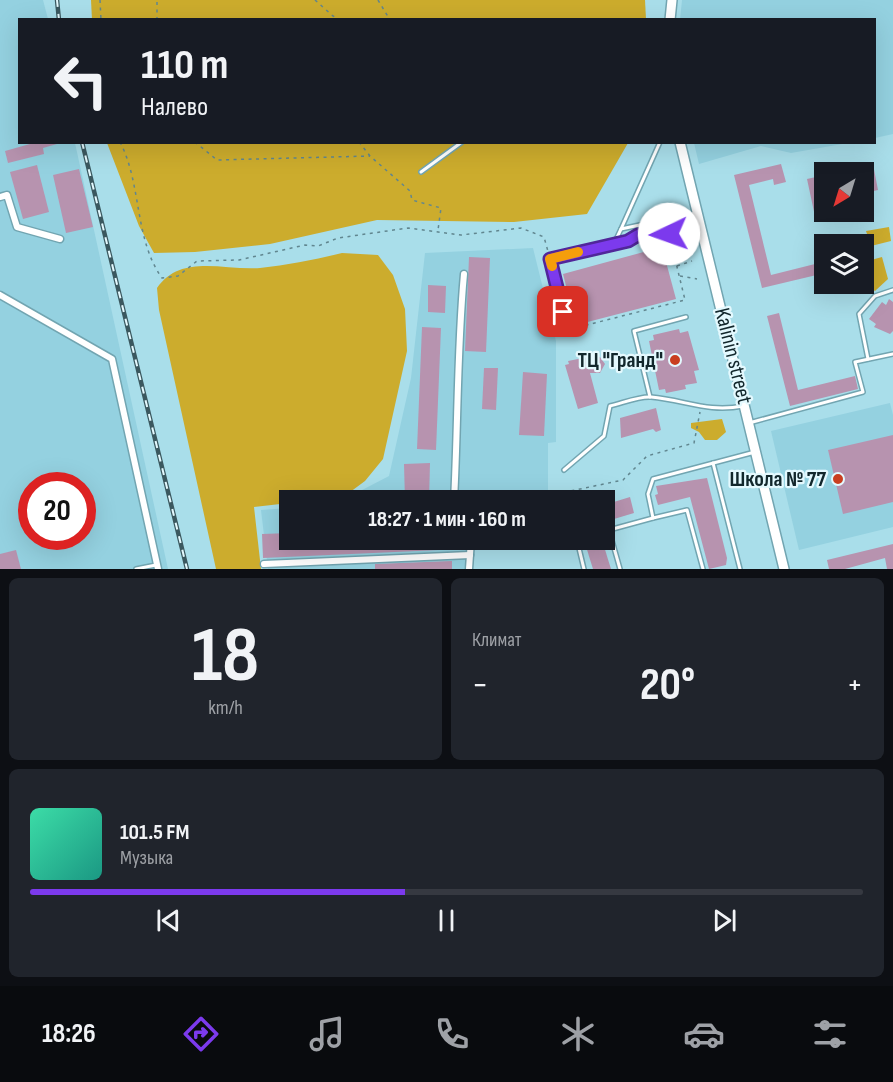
<!DOCTYPE html>
<html lang="ru">
<head>
<meta charset="utf-8">
<style>
  :root { --surface:#171b24; --page:#20242c; --text:#f1f3f6; --muted:#9ea1a6; --line:#363941; --accent:#7c3aed }
  body { margin:0; font-family:"Sofia Sans Condensed",sans-serif; background:var(--page); color:var(--text); height:100vh; display:flex; flex-direction:column; font-size:22px; white-space:nowrap }
  * { box-sizing:border-box; margin:0 }
  p { font-size:20px; color:var(--muted) }
  .icon { flex:none; width:33px; height:33px; fill:none; stroke:currentColor; stroke-width:2; stroke-linecap:round; stroke-linejoin:round }
  .map { position:relative; height:569px; overflow:hidden }
  .details { display:flex; flex-direction:column; gap:9px; padding:9px; background:#0d0f14; flex:1 }
  .details>* { flex:none }
  .top-card { position:absolute; left:18px; top:18px; width:858px; height:126px; border-radius:0px; box-shadow:0 6px 24px #0002; background:#171b24; color:var(--text); overflow:hidden }
  .needle { width:39px; rotate:218deg }
  .fabs { position:absolute; left:814px; top:162px; display:grid; gap:12px }
  .fabs a { display:grid; place-items:center; width:60px; height:60px; border-radius:0px; background:var(--surface); box-shadow:0 6px 24px #0002; font-size:30px }
  .speed { position:absolute; left:18px; top:472px; display:flex; gap:12px; font-size:30px; font-weight:700; text-align:center }
  .speed>* { display:grid; place-content:center; width:78px; height:78px; border-radius:50%; background:var(--surface); box-shadow:0 6px 24px #0002; line-height:1 }
  .speed .limit { border:9px solid #d22; background:#fff; color:#111 }
  .pin { position:absolute; display:grid; place-items:center; width:51px; height:51px; color:#fff; margin:-26px; border-radius:12px; box-shadow:0 3px 9px #0006 }
  .me { position:absolute; width:66px; margin:-33px; rotate:267deg; stroke-linejoin:round; filter:drop-shadow(0 0 4px #0008) }
  .turn { display:flex; align-items:center; gap:21px; height:126px; padding:0 24px; font-size:27px }
  .turn .icon { width:78px; height:78px; stroke-width:2.5 }
  .turn b { display:block; font-size:42px; line-height:51px }
  .big { font-size:45px; font-weight:700; line-height:1.1 }
  .details .tile { flex:1; display:flex; flex-direction:column; justify-content:center; gap:9px; min-width:0; padding:0 21px; border-radius:9px; background:var(--page) }
  .details .dial { align-items:center; gap:0 }
  .dial b { font-size:78px; line-height:1 }
  .song { display:flex; align-items:center; gap:18px }
  .cover { width:72px; height:72px; border-radius:9px; background:linear-gradient(135deg,hsl(160 70% 55%),hsl(170 70% 35%)) }
  .played { height:6px; border-radius:3px; background:linear-gradient(90deg,var(--accent) 45%,var(--line) 45%) }
  .keys { display:flex; justify-content:space-around; direction:ltr }
  .heat { display:flex; justify-content:space-between; align-items:center; font-size:33px; direction:ltr }
  .details .tiles { flex:1; display:grid; gap:9px; grid-template-columns:1fr 1fr }
  .tile:last-child { grid-column:span 2 }
  .trip { position:absolute; left:279px; top:490px; width:336px; height:60px; border-radius:0px; background:var(--surface); box-shadow:0 6px 24px #0002; font-weight:700; line-height:60px; text-align:center }
  .menu { display:flex; height:96px; justify-content:space-around; align-items:center; background:#090b0e; color:var(--muted) }
  .menu .icon { width:42px; height:42px }
  .menu .selected { color:var(--accent) }
  .menu b { font-size:27px; color:var(--text) }
  .map>svg:first-child { display:block }
  .built { fill:#94d1e0; fill-rule:evenodd }
  .green { fill:#ccac2d }
  .building { fill:#b793af }
  .lines { fill:none; stroke-linecap:round; stroke-linejoin:round }
  .service-casing { stroke:#72a5b1; stroke-width:6 }
  .minor-casing { stroke:#72a5b1; stroke-width:9 }
  .secondary-casing { stroke:#72a5b1; stroke-width:12 }
  .path { stroke:#61868f; stroke-width:1.5; stroke-dasharray:3 4.5; stroke-linecap:butt }
  .service { stroke:#fff; stroke-width:3 }
  .minor { stroke:#fff; stroke-width:6 }
  .secondary { stroke:#fff; stroke-width:9 }
  .rail-casing { stroke:#3b585f; stroke-width:4.5 }
  .rail { stroke:#e4f9fe; stroke-width:2; stroke-dasharray:7; stroke-linecap:butt }
  .route-casing { stroke:#51269a; stroke-width:15 }
  .route { stroke:#7c3aed; stroke-width:10 }
  .slow { stroke:#f59e0b; stroke-width:10 }
  .poi-dot { fill:#c93f20; stroke:#e4f9fe; stroke-width:2 }
  .labels { text-anchor:middle; dominant-baseline:central; stroke-width:4.5; stroke-linejoin:round; paint-order:stroke }
  .street-label { font-size:22px; fill:#12272c; stroke:#e4f9fe }
  .poi-label { font-size:22px; font-weight:bold; fill:#12272c; stroke:#e4f9fe; text-anchor:end }
</style>
</head>
<body>
<div class="map">
<svg width="893" height="569" viewBox="0 0 893 569">
  <rect width="100%" height="100%" fill="#a9deea"/>
  <g class="built">
    <path d="M0 0H43L48 19 20 20V142L75 143 168 569H0ZM32 486H82V537H32Z"/>
    <path d="M682 0H893V134L875 138 874 20H680Z"/>
    <path d="M694 143H848L791 153 761 146 699 164Z"/>
    <path d="M533 248 556 341V442L548 443V501H341L389 476 411 378 425 253Z"/>
    <path d="M890 403 893 415V527L799 550 771 431Z"/>
    <path d="M289 508 290 540H475L473 569H268L261 510Z"/>
  </g>
  <g class="green">
    <path d="M91 0H645L646 19 92 20Z"/>
    <path d="M107 143H628L587 214 514 222 377 220 270 244 195 252 154 253 139 226Z"/>
    <path d="M889 227 891 241 871 246 866 231Z"/>
    <path d="M342 253 378 255 393 275 405 309 407 351 383 459 365 481 342 498 334 501H290L289 503 254 507 261 569H216L159 310 157 288C181 253 225 271 260 268 288 265 314 260 342 253Z"/>
    <path d="M882 257 888 279 875 291 864 283V262Z"/>
    <path d="M722 419 726 432 717 440H705L699 432 691 428V423Z"/>
  </g>
  <g class="building">
    <path d="M37 142 57 144 43 148 44 154 8 163 5 151Z"/>
    <path d="M781 164 786 182 774 185 773 179 749 185 771 275 823 262 825 273 762 288 734 175Z"/>
    <path d="M873 164 878 190 865 193 864 172H847L846 170Z"/>
    <path d="M37 165 49 212 23 219 10 172Z"/>
    <path d="M79 169 93 227 66 233 53 175Z"/>
    <path d="M825 175V186L818 188 825 219 816 221 807 179Z"/>
    <path d="M662 247 676 299 576 325 563 274Z"/>
    <path d="M469 257 490 258 486 352 465 351Z"/>
    <path d="M428 285 446 286 445 313 428 312Z"/>
    <path d="M889 299 893 302V331L890 334 874 327 876 324 869 319 882 302 886 305Z"/>
    <path d="M779 313 798 390 855 376 858 389 790 406 767 316Z"/>
    <path d="M422 327 441 328 436 450 417 449Z"/>
    <path d="M679 329 680 333 688 331 699 370 694 371 697 383 685 385 686 389 666 393 665 389 659 390 649 341 654 340 653 335Z"/>
    <path d="M593 356 600 357 605 364 600 373H590L598 403 578 409 565 365 569 364 568 361Z"/>
    <path d="M484 368H498L496 410 482 409Z"/>
    <path d="M523 372 547 374 544 436 519 435Z"/>
    <path d="M656 408 661 430 656 432 653 429 621 438 620 418Z"/>
    <path d="M893 435V502L843 514 828 450Z"/>
    <path d="M430 463 429 501H405L404 464Z"/>
    <path d="M707 478 727 558 726 565 709 569 690 497 658 505 655 495 658 494 656 486Z"/>
    <path d="M630 497 634 513 604 522V505Z"/>
    <path d="M290 533V540H460L461 549 263 558 262 534Z"/>
    <path d="M584 540H602L611 569H593Z"/>
    <path d="M893 544V569H887L885 558 845 569H829L827 560Z"/>
    <path d="M16 550 21 569H0V554Z"/>
    <path d="M452 561V569H375V564Z"/>
  </g>
  <g class="lines">
    <defs>
      <g id="service">
        <path d="M660 142 621 229 696 213"/>
        <path d="M421 172 462 142"/>
        <path d="M614 244 628 241 638 235 650 237 669 234"/>
        <path d="M567 330 550 259 614 244 621 229"/>
        <path d="M868 359 859 314 875 296 893 290"/>
        <path d="M650 397 634 331 686 317"/>
        <path d="M749 423 863 392 855 362 893 354"/>
        <path d="M713 463 740 569"/>
        <path d="M564 470 604 436 610 406C623 403 639 396 651 397 685 400 708 413 743 406"/>
        <path d="M577 540 584 569"/>
        <path d="M136 569 156 565"/>
        <path d="M620 569 609 530 653 518"/>
        <path d="M703 569 687 510 653 518 648 494 653 479 755 452"/>
      </g>
      <g id="minor">
        <path d="M0 197 7 195 17 227 60 239"/>
        <path d="M0 295 112 359 158 569"/>
        <path d="M454 501C458 425 457 349 464 274"/>
        <path d="M264 564 470 555"/>
        <path d="M469 569 471 540"/>
      </g>
      <g id="secondary">
        <path d="M670 20 672 0"/>
        <path d="M680 142 784 569"/>
      </g>
    </defs>
    <use href="#service" class="service-casing"/>
    <use href="#minor" class="minor-casing"/>
    <use href="#secondary" class="secondary-casing"/>
    <g class="path">
      <path d="M100 0 101 20"/>
      <path d="M315 0 333 16 341 20"/>
      <path d="M378 0 390 20"/>
      <path d="M157 20V0"/>
      <path d="M120 142C142 184 134 239 162 278L178 276 197 261 239 260 305 245 318 246 338 238 408 228 461 235 521 228 544 237 549 255"/>
      <path d="M195 142 217 160 370 156"/>
      <path d="M359 142 370 156 410 191 412 200 441 208 438 230"/>
      <path d="M673 230 683 222"/>
      <path d="M675 257 688 243"/>
      <path d="M677 266 692 261"/>
      <path d="M680 276 697 279"/>
      <path d="M571 329 685 300 670 238"/>
      <path d="M542 497 623 480 647 456 694 443 700 412"/>
    </g>
    <use href="#service" class="service"/>
    <use href="#minor" class="minor"/>
    <use href="#secondary" class="secondary"/>
    <defs>
      <g id="rail">
        <path d="M57 0 59 20"/>
        <path d="M82 142 187 569"/>
      </g>
    </defs>
    <use href="#rail" class="rail-casing"/>
    <use href="#rail" class="rail"/>
  </g>
  <g class="lines">
    <defs>
      <path id="route" d="M563 312 550 259 628 241 638 235 650 237 669 234"/>
    </defs>
    <use href="#route" class="route-casing"/>
    <use href="#route" class="route"/>
    <path class="slow" d="M552 266 550 259 578 252"/>
  </g>
  <g class="poi-dot">
    <circle cx="675" cy="360" r="6"/>
    <circle cx="838" cy="479" r="6"/>
  </g>
  <g class="labels">
    <g class="street-label">
      <text transform="translate(733 356) rotate(76)">Kalinin street</text>
    </g>
    <g class="poi-label">
      <text x="663" y="360">ТЦ "Гранд"</text>
      <text x="826" y="479">Школа № 77</text>
    </g>
  </g>
</svg>
<div class="fabs">
<a><svg class="needle" viewBox="-14 -14 28 28"><path d="M0-13l5 13h-10z" fill="#e53935"/><path d="M0 13l5-13h-10z" fill="#9ea1a6"/></svg></a>
<a><svg class="icon" aria-label="layers" viewBox="0 0 24 24"><path d="M12 4l9 5-9 5-9-5zM3 14l9 5 9-5"/></svg></a>
</div>
<div class="speed"><div class="limit">20</div></div>
<div class="pin" style="left:563px;top:312px;background:#d93025"><svg class="icon" aria-label="arrive" viewBox="0 0 24 24"><path d="M6 21V4h12l-3 4 3 4H6"/></svg></div>
<svg class="me" style="left:669px;top:234px" viewBox="-20 -20 40 40"><circle r="19" fill="#fff"/><path d="M0-13L10 11 0 6-10 11z" fill="#7c3aed"/></svg>
<div class="trip">18:27 · 1 мин · 160 m</div>
<div class="top-card">
<div class="turn"><svg class="icon" aria-label="left" viewBox="0 0 24 24"><path d="M17 20v-9H6M10 6l-5 5 5 5"/></svg><div><b>110 m</b>Налево</div></div>
</div>
</div>
<section class="details">
<div class="tiles">
<div class="tile dial"><b>18</b><p>km/h</p></div>
<div class="tile"><p>Климат</p>
<div class="heat"><a>−</a><b class="big">20°</b><a>+</a></div>
</div>
<div class="tile">
<div class="song"><i class="cover"></i><div><b>101.5 FM</b><p>Музыка</p></div></div>
<div class="played"></div>
<div class="keys"><svg class="icon" aria-label="previous" viewBox="0 0 24 24"><path d="M18 5L8 12l10 7zM5 5v14"/></svg><svg class="icon" aria-label="pause" viewBox="0 0 24 24"><path d="M8 5v14M16 5v14"/></svg><svg class="icon" aria-label="next" viewBox="0 0 24 24"><path d="M6 5l10 7-10 7zM19 5v14"/></svg></div>
</div>
</div>
</section>
<nav class="menu">
<b>18:26</b>
<svg class="icon selected" aria-label="directions" viewBox="0 0 24 24"><path d="M12 3l9 9-9 9-9-9zM9 14v-3h6M13 9l2 2-2 2"/></svg>
<svg class="icon" aria-label="music" viewBox="0 0 24 24"><path d="M9 18V5l10-2v13"/><circle cx="6" cy="18" r="3"/><circle cx="16" cy="16" r="3"/></svg>
<svg class="icon" aria-label="phone" viewBox="0 0 24 24"><path d="M5 4h4l2 5-3 2q2 4 5 5l2-3 5 2v4C11 20 4 13 5 4z"/></svg>
<svg class="icon" aria-label="climate" viewBox="0 0 24 24"><path d="M12 3v18M4 7l16 10M4 17L20 7"/></svg>
<svg class="icon" aria-label="car" viewBox="0 0 24 24"><path d="M5 17H2v-5l4-1 3-4h7l3 4 3 1v5h-3M9 17h6M6 11h13"/><circle cx="7" cy="17" r="2"/><circle cx="17" cy="17" r="2"/></svg>
<svg class="icon" aria-label="filters" viewBox="0 0 24 24"><path d="M4 7h16M4 17h16"/><circle cx="9" cy="7" r="2"/><circle cx="15" cy="17" r="2"/></svg>
</nav>
</body>
</html>
